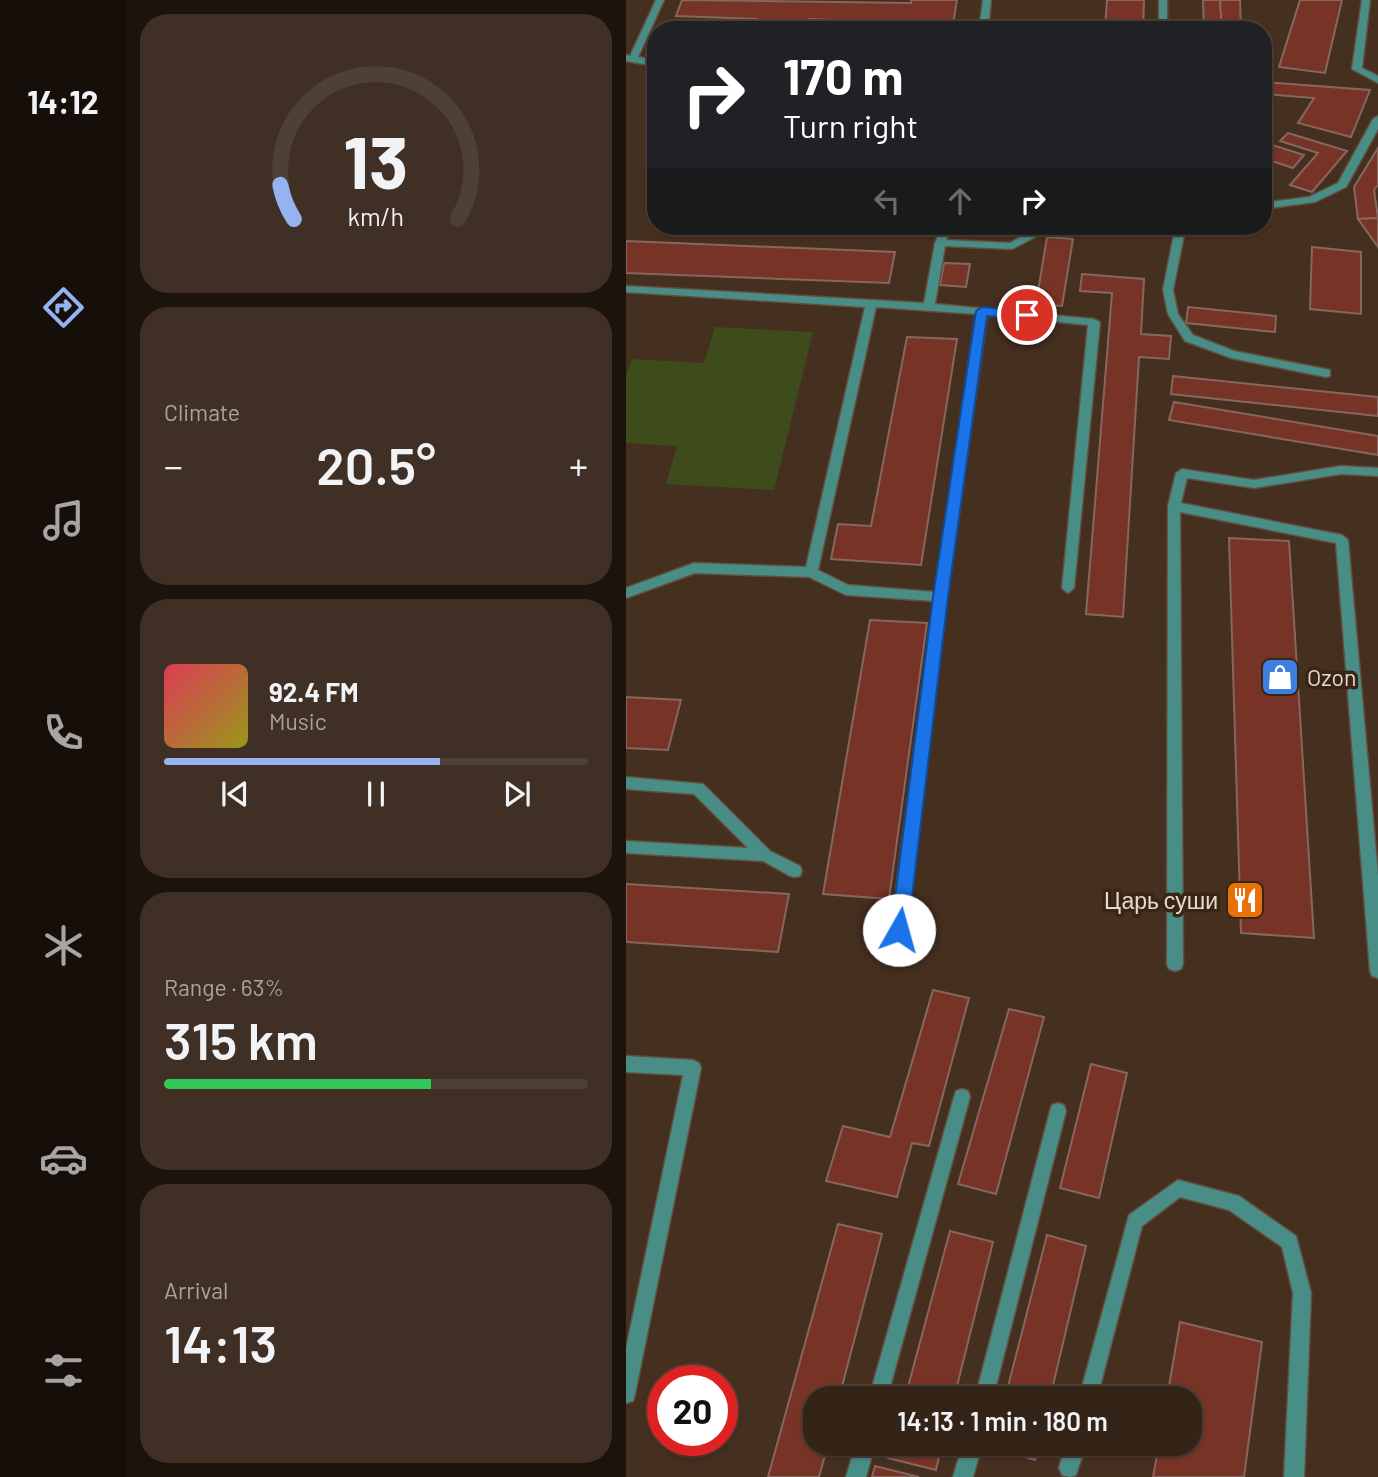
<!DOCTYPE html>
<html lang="en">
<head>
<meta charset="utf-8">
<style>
  :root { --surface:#342317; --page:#3f2f24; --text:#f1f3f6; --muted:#a9a4a1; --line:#4e4036; --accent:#95b2f1 }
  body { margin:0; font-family:Barlow,sans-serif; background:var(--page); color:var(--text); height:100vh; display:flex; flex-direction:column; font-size:26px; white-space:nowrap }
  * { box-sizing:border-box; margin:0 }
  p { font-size:23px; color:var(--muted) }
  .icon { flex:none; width:38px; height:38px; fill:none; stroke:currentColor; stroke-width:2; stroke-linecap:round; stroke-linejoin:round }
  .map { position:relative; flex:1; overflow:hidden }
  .side { display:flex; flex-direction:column; gap:14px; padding:14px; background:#1d130d; width:500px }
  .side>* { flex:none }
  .hud { position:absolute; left:21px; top:21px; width:625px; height:214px; border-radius:28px; box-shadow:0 2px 5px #0004,0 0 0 2px var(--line); background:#202124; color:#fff; overflow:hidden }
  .speed { position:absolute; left:21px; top:1365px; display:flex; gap:14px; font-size:35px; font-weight:700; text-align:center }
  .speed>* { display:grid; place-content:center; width:91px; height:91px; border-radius:50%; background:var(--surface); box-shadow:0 2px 5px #0004,0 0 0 2px var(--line); line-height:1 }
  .speed .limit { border:10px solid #d22; background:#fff; color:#111 }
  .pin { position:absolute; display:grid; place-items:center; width:60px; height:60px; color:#fff; margin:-30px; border:4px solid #fff; border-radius:50%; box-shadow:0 2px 7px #0007 }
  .me { position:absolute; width:77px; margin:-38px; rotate:7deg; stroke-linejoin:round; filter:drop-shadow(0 0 5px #0008) }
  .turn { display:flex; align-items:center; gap:24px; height:147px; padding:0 21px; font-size:32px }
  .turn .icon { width:91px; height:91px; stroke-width:2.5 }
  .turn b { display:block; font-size:49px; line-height:60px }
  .lanes { display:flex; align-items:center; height:66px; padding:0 21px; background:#0003; justify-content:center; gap:35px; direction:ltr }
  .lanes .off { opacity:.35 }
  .big { font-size:52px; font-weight:600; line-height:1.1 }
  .side .card { flex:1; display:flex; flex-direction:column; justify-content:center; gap:10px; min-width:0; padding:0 24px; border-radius:28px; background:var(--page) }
  .side .dial { align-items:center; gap:0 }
  .dial svg { height:182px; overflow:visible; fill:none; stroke:var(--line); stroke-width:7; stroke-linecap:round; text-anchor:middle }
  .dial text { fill:var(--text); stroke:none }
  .song { display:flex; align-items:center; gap:21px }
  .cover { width:84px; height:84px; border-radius:10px; background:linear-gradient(135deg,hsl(350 70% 55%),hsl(60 70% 35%)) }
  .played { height:7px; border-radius:4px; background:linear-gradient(90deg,var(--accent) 65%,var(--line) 65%) }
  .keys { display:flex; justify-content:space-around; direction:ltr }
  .heat { display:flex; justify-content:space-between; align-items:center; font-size:38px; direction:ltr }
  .charge { height:10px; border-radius:5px; background:linear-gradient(90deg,#34c759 63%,var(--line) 0) }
  .trip { position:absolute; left:177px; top:1386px; width:399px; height:70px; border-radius:28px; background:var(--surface); box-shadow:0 2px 5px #0004,0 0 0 2px var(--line); font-weight:600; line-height:70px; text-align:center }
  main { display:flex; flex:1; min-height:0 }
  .tabs { display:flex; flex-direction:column; width:126px; justify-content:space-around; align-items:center; background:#150e09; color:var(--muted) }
  .tabs .icon { width:49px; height:49px }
  .tabs .active { color:var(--accent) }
  .tabs b { font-size:32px; color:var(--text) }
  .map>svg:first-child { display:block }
  .green { fill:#3d4c1a }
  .building { fill:#773326; stroke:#866760; stroke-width:2 }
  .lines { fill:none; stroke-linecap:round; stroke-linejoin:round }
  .lane-casing { stroke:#624e3f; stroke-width:3 }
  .lane { fill:#488d86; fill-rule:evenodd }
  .route { fill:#1a73e8; stroke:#114b97; stroke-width:2 }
  .labels { text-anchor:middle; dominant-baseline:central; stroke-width:7; stroke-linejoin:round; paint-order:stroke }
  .poi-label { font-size:23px; fill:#e7d9cf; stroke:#3a2515; text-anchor:start }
</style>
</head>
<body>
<main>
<nav class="tabs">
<b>14:12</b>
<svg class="icon active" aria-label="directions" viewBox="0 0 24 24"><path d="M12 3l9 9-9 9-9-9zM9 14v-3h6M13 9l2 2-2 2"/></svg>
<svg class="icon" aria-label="music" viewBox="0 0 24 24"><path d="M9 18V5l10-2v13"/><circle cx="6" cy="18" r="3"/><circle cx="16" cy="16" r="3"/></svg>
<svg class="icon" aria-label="phone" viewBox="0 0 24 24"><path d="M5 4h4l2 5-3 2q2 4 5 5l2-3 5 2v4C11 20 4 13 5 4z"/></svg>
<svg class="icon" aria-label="climate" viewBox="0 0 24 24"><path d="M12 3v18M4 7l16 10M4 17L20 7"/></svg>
<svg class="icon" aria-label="car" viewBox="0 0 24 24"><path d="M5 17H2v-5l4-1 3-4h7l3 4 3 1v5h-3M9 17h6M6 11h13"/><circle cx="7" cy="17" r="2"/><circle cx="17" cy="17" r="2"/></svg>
<svg class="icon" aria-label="filters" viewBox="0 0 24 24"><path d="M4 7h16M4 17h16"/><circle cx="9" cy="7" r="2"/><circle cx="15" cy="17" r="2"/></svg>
</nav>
<section class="side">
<div class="card dial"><svg viewBox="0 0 100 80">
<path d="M14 69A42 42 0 1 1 86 69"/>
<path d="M14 69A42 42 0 0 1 8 54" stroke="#95b2f1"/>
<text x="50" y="56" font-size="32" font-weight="700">13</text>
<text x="50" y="72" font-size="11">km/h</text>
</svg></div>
<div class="card"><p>Climate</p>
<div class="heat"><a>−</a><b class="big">20.5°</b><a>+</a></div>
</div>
<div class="card">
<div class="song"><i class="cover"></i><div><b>92.4 FM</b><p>Music</p></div></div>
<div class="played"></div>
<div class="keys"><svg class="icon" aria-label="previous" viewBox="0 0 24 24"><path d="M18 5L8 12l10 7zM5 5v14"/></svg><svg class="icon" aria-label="pause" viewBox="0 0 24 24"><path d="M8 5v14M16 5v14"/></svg><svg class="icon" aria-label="next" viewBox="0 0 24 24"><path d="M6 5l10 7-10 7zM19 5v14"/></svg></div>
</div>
<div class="card"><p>Range · 63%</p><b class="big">315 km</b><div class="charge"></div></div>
<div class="card"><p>Arrival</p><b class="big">14:13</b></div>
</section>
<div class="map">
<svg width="752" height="1477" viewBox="0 0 752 1477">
  <rect width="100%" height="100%" fill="#452f1f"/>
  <path class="green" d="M89 327 187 332 148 490 40 484 51 446 0 443V375L6 359 78 363Z"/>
  <g class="building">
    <path d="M56 0 285 3V0H331L327 24 182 19 178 30H127L131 19 50 16Z"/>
    <path d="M481 0H518L517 30H479Z"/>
    <path d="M577 0H594L596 30H578Z"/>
    <path d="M594 0H614L615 30H596Z"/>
    <path d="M674 0H716L699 73 653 67Z"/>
    <path d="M637 82 744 90 725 137 672 123 688 98 637 94Z"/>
    <path d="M662 133 721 151 686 192 664 185 692 153 654 141Z"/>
    <path d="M643 144 678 155 667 168 637 158V150Z"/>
    <path d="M752 148V185L748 190 752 218 732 219 728 187Z"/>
    <path d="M752 218V247L732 219Z"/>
    <path d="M421 237 447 239 436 306 410 304Z"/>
    <path d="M0 241 269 252 263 283 0 273Z"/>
    <path d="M686 247 735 252V314L684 309Z"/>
    <path d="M318 263 344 264 340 287 314 285Z"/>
    <path d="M456 274 518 279 515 334 545 336 543 359 513 357 497 617 460 614 486 293 454 291Z"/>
    <path d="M562 307 650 316 649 332 560 323Z"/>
    <path d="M281 337 331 339 295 565 205 559 212 524 245 526Z"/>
    <path d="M547 376 752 397V416L545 394Z"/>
    <path d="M548 402 752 436V455L543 420Z"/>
    <path d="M603 538 663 541 688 938 615 933Z"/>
    <path d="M244 620 301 623 263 899 197 894Z"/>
    <path d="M0 697 55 700 42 750 0 748Z"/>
    <path d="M0 884 163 894 152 952 0 942Z"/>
    <path d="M307 990 343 998 303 1146 286 1143 271 1197 200 1181 217 1126 264 1137Z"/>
    <path d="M383 1009 418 1017 370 1194 332 1184Z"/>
    <path d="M465 1064 501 1073 473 1198 434 1188Z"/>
    <path d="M212 1224 256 1234 213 1398H189V1444H202L193 1477H142Z"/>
    <path d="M324 1231 367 1242 328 1398H279Z"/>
    <path d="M421 1235 460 1246 424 1398H379Z"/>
    <path d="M554 1322 636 1342 618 1477H527L533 1444H564V1398H541Z"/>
    <path d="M266 1444H316L310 1470 262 1458Z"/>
    <path d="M367 1444H413L409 1460 366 1447Z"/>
    <path d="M249 1466 293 1477H246Z"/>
  </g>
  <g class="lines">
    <defs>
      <g id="lane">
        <path d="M30 0H38L12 57 30 60V66L0 61V55L4 56Z"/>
        <path d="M357 0H365L362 30H353Z"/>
        <rect x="533" y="0" width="8" height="30"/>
        <path d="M736 0H744L736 68 752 76V83L726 69Z"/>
        <path d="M752 116V129L720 187 689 202 637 209V203L683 197 712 183 747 119Z"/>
        <path d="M316 226H326L320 240 384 243 409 229 410 226H420L417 233 386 249 319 246 309 304 468 319 474 322 448 588 442 593 436 588 462 325 361 315 321 597 281 930 278 935 273 937 268 935 265 930 308 601 220 595 183 577 69 573 0 598V588L68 563 180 567 239 307 0 292V286L298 303 309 243ZM250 307 350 314 309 592 222 585 192 570Z"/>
        <path d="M551 226H562L559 230 547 290 552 314 567 335 608 351 704 370V376L700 377 605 358 559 341 542 314 537 290 549 229Z"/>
        <path d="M715 466 752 468V476L715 474 628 488 561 478 555 503 716 535 722 540 752 875V978L746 976 744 971 710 543 554 512 557 964 555 969 549 971 543 969 541 964 542 506 550 473 556 469 628 480Z"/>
        <path d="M0 777 77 784 144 851 174 866 176 871 174 876 169 877 164 876 137 861 0 853V841L122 848 68 794 0 789Z"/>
        <path d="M0 1056 67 1060 73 1063 75 1068 9 1394 7 1401 0 1403V1349L57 1075 0 1072Z"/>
        <path d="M336 1089 342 1091 344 1097 261 1398H243L328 1097 330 1091Z"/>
        <path d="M432 1103 438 1105 440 1111 367 1398H349L424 1111 426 1105Z"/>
        <path d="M552 1180 613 1196 670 1236 685 1293 678 1477H658L667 1293 656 1247 603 1210 554 1197 516 1226 471 1398H453L503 1215Z"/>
        <path d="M230 1444H249L240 1477H220Z"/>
        <path d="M337 1444H356L347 1477H327Z"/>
        <path d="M440 1444H460L450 1475 444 1477 436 1475 433 1468Z"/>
      </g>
    </defs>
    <use href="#lane" class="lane-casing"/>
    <use href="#lane" class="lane"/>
  </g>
  <path class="route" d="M356 307 401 311 407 315 401 319 361 316 322 597 282 930 280 935 273 937 267 935 265 930 307 597 350 311Z"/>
  <defs>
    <symbol id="shop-square" viewBox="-11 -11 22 22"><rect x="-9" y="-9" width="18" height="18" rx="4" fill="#3f7fe0" stroke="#3a2515"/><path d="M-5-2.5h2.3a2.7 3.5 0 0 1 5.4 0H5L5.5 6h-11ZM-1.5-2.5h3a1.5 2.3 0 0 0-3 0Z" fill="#fff"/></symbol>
    <symbol id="restaurant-square" viewBox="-11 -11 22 22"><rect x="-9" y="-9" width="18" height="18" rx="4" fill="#e8710a" stroke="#3a2515"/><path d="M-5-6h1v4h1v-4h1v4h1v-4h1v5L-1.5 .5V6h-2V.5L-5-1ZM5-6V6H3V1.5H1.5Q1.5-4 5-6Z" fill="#fff"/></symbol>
  </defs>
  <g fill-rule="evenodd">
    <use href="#shop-square" x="632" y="655" width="44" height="44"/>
    <use href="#restaurant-square" x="597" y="878" width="44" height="44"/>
  </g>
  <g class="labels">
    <g class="poi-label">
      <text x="681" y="677">Ozon</text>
      <text x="592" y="900" text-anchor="end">Царь суши</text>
    </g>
  </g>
</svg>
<div class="speed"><div class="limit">20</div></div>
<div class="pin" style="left:401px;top:315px;background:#d93025"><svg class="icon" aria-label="arrive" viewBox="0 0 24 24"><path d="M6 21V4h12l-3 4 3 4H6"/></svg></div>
<svg class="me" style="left:273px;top:930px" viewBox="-20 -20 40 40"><circle r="19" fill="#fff"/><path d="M0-13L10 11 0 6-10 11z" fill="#1a73e8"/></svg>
<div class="trip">14:13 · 1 min · 180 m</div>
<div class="hud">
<div class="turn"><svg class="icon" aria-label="right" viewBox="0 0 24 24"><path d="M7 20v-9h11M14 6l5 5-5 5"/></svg><div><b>170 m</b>Turn right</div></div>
<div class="lanes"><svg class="icon off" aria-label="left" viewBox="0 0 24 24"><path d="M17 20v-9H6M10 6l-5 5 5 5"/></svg><svg class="icon off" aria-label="ahead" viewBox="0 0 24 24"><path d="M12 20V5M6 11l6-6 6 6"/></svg><svg class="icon" aria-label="right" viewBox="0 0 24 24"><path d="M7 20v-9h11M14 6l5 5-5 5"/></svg></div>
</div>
</div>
</main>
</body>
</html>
